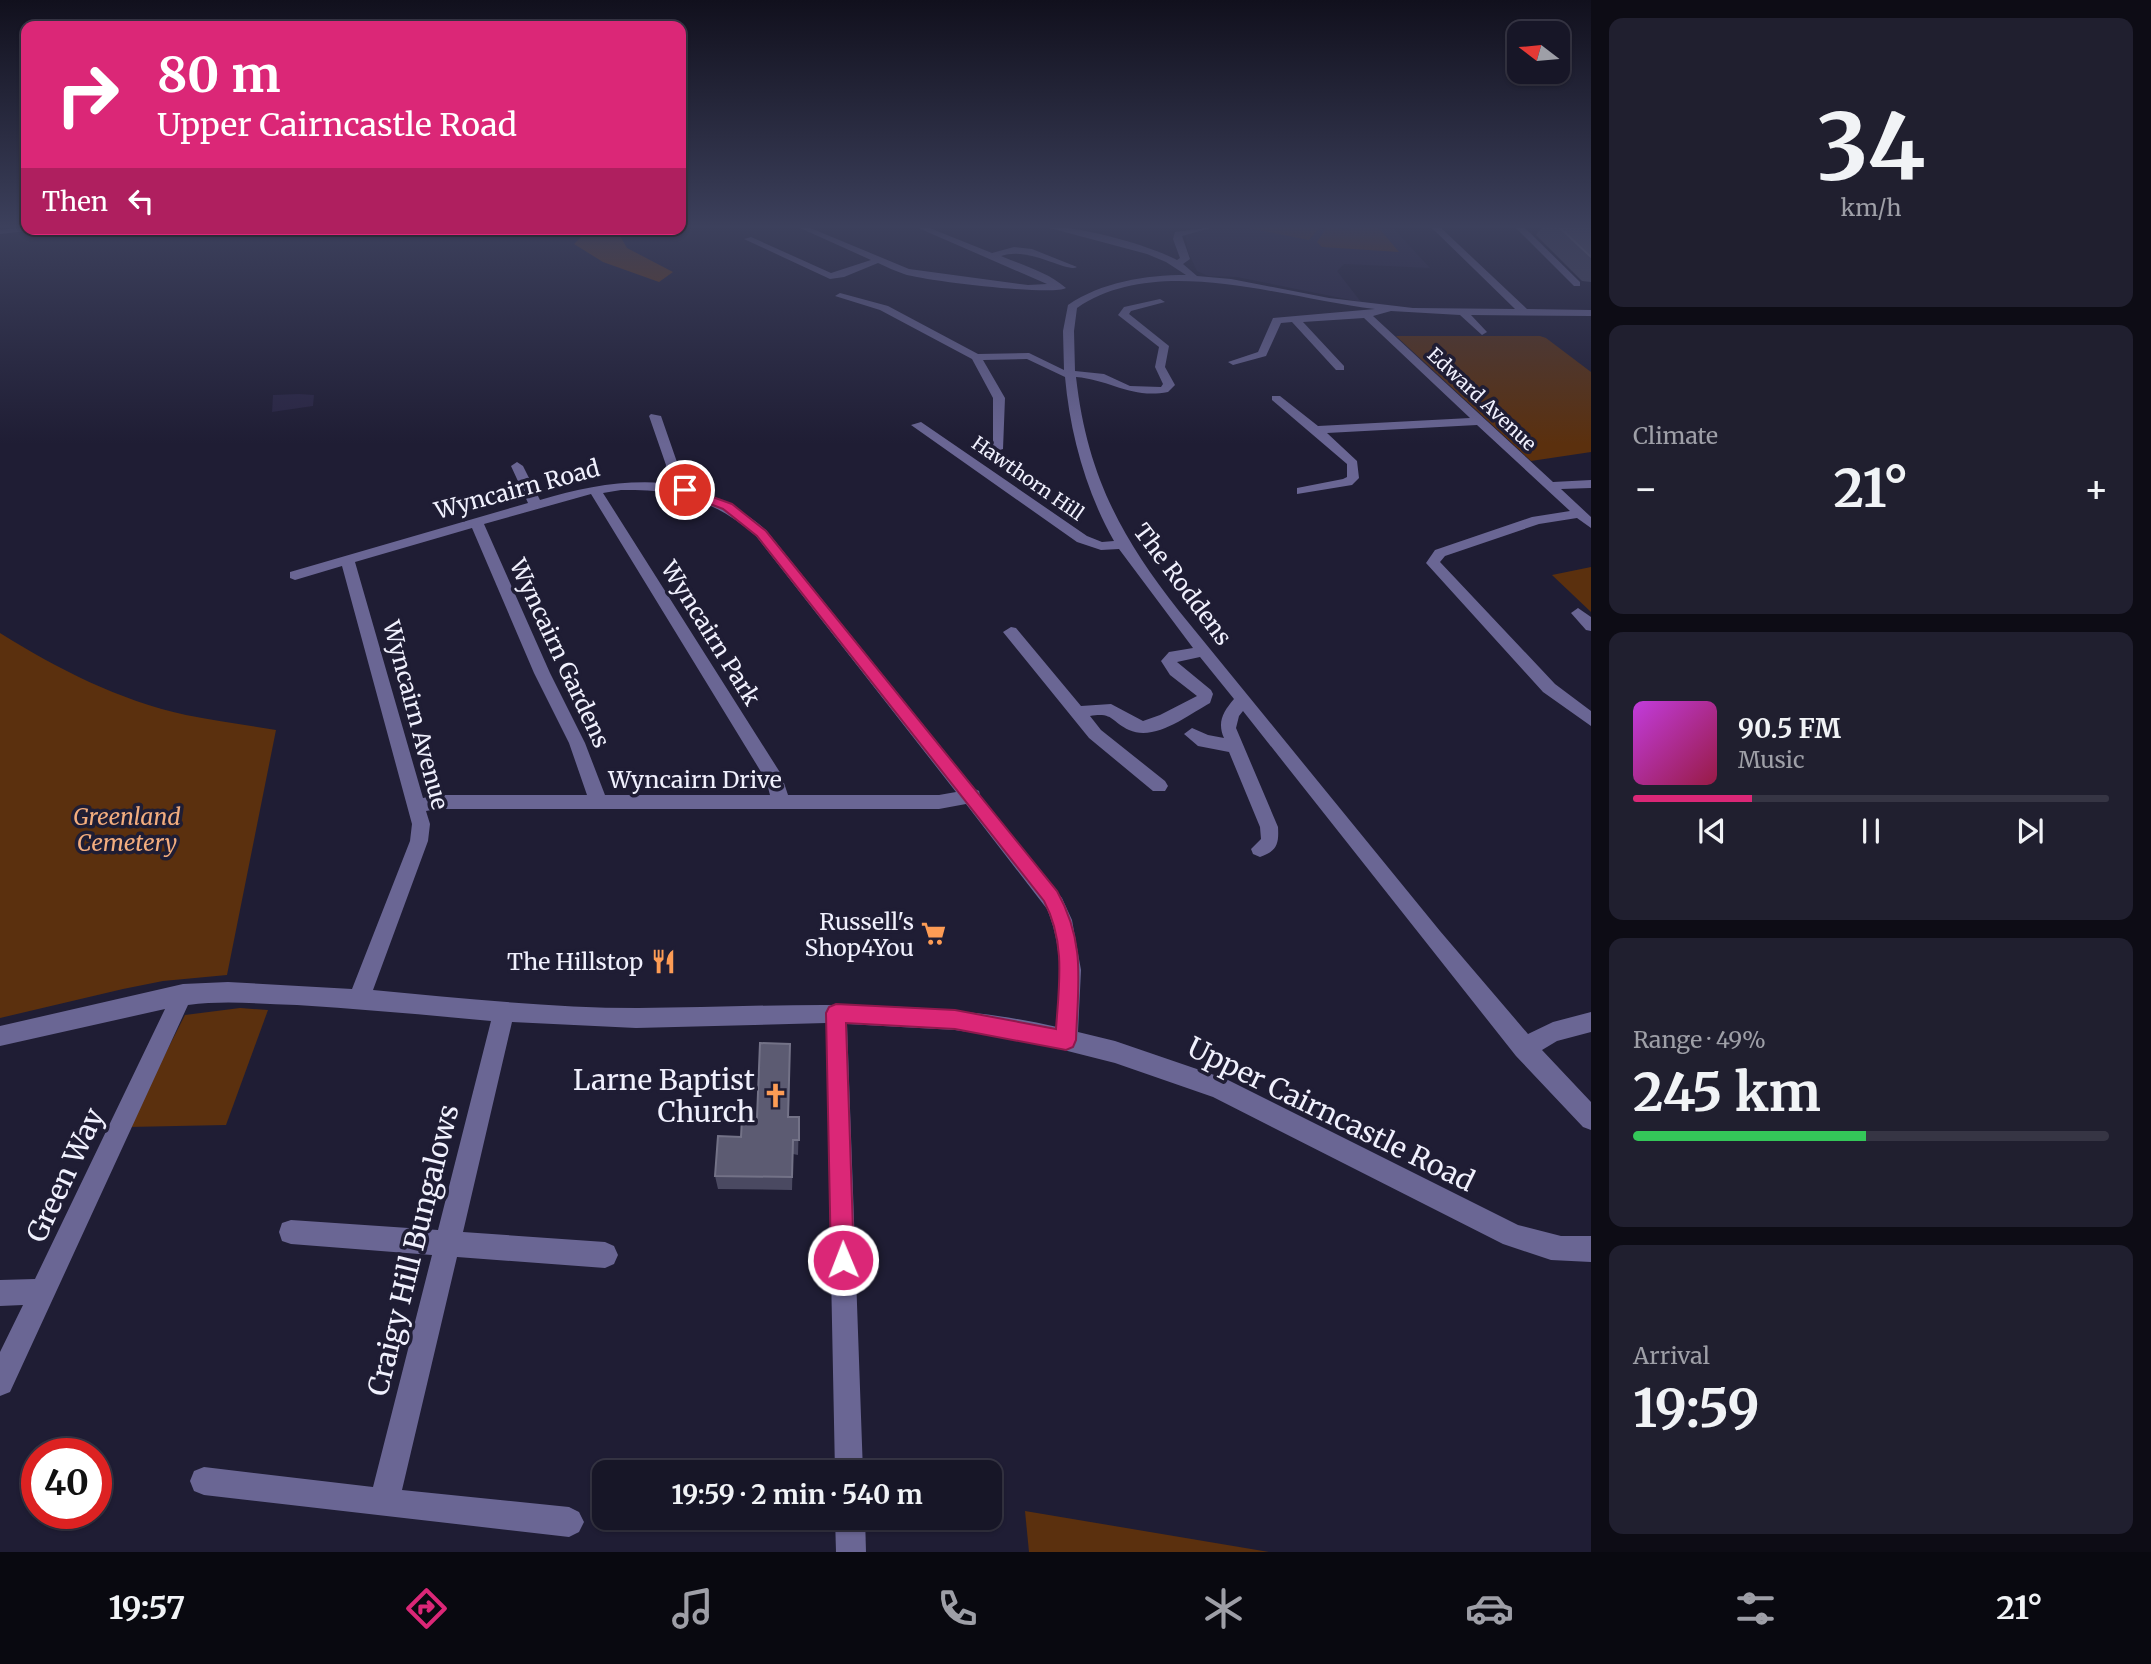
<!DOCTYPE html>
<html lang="en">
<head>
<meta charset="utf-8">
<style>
  :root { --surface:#171627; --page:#201f2f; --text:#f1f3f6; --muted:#9e9fa7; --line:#363544; --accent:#db2777 }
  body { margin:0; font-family:Merriweather,serif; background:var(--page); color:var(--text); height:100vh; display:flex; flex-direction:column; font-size:26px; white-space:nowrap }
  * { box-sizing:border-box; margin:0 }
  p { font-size:23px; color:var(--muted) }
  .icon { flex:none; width:38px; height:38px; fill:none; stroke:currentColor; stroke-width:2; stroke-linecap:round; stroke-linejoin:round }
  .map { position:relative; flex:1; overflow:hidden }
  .details { display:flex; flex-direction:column; gap:18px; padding:18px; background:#0d0c15; width:560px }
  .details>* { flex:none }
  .banner { position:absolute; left:21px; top:21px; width:665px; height:214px; border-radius:14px; box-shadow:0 2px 5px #0004,0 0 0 2px var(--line); background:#db2777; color:#fff; overflow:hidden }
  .needle { width:46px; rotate:286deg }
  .controls { position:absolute; left:1507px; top:21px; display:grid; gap:14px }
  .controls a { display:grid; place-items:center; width:63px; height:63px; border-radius:14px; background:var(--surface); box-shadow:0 2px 5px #0004,0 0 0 2px var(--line); font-size:35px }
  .speed { position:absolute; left:21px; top:1438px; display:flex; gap:14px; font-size:35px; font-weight:700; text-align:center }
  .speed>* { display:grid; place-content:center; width:91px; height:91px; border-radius:50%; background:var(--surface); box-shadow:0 2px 5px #0004,0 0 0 2px var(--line); line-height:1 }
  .speed .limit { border:10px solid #d22; background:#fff; color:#111 }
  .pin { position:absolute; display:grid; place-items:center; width:60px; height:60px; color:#fff; margin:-30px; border:4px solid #fff; border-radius:50%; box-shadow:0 2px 7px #0007 }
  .me { position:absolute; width:77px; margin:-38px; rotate:359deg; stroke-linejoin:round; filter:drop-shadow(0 0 5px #0008) }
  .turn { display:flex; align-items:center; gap:24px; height:147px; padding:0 21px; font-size:32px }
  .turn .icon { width:91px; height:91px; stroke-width:2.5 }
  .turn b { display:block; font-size:49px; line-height:60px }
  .then { display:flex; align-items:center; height:66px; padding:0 21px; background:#0003; gap:14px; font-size:26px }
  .big { font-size:52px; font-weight:700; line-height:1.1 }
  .details .card { flex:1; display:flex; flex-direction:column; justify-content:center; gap:10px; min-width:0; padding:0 24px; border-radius:14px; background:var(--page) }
  .details .dial { align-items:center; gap:0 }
  .dial b { font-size:91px; line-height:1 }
  .song { display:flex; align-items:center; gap:21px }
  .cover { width:84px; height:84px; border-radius:10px; background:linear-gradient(135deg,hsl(290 70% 55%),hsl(340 70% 35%)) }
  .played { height:7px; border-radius:4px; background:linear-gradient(90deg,var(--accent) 25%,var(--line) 25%) }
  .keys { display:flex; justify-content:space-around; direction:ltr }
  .heat { display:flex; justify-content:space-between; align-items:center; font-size:38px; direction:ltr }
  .charge { height:10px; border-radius:5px; background:linear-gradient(90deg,#34c759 49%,var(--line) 0) }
  .trip { position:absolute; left:592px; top:1460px; width:410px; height:70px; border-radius:14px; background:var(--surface); box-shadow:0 2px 5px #0004,0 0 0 2px var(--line); font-weight:700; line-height:70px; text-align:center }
  .tab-bar { display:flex; height:112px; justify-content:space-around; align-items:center; background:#090910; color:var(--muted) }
  .tab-bar .icon { width:49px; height:49px }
  .tab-bar .active { color:var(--accent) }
  .tab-bar b { font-size:32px; color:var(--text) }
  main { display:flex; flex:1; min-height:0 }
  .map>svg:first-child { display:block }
  .built { fill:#292543 }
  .green { fill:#5b300e }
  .forest { fill:#743b06 }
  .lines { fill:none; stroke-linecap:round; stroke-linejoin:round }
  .minor { fill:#6a6694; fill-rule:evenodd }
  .wall { fill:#4a4961 }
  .building { fill:#5c5b72; stroke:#737287; stroke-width:2 }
  .route { fill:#db2777; stroke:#8e194d; stroke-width:2 }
  .labels { text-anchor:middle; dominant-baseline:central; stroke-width:7; stroke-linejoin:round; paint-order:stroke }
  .far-street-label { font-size:19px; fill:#f0f0fd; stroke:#1f1d34 }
  .street-label { font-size:23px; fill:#f0f0fd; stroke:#1f1d34 }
  .park-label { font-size:23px; font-style:italic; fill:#f3ad7e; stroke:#1f1d34 }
  .poi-label { font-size:23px; fill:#f0f0fd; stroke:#1f1d34; text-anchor:end }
  .near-poi-label { font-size:28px; fill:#f0f0fd; stroke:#1f1d34; text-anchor:end }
  .near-street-label { font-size:28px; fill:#f0f0fd; stroke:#1f1d34 }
</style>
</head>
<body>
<main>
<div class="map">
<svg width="1591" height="1552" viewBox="0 0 1591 1552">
  <rect width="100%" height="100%" fill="#1f1d34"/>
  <g class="built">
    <path d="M1217 227H1392L1430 268 1344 264 1337 271 1361 302 1237 277 1208 276 1197 271 1188 252 1185 233Z"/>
    <path d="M273 395 299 394 314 395 313 406 272 412Z"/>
  </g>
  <g class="green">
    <path d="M1243 227H1320L1309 240Z"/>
    <path d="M1327 227 1348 230 1350 227H1378L1399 252 1322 247 1317 242Z"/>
    <path d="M1396 336H1540L1546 338 1591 372V452L1531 461Z"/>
    <path d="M1591 567V612L1552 575Z"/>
    <path d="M0 633C58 669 118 700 186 715 216 721 246 725 276 730L227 975 163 981 123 989 0 1018Z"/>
    <path d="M240 1008 268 1010 226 1125 128 1127 185 1015Z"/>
    <path d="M1025 1511 1269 1552H1029Z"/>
  </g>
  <path class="forest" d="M589 229H616L627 248 673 272 659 282 603 262 574 244Z"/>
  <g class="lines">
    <g class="minor">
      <path d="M26 227 44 229 0 234V230Z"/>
      <path d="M798 227H808L909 269 1028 285 1047 284 916 227H927L992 253 1014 247 1032 249 1077 267C1066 273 1030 246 1001 256 1022 265 1048 272 1066 288 1053 296 924 281 904 274 895 271 887 267 878 263L844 277 830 279 744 239 751 237 831 273 871 260Z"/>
      <path d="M1046 227C1077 225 1148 245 1177 260L1180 258 1173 239 1175 232 1214 227 1182 236 1190 259 1183 264 1197 276 1231 279 1329 298 1413 308 1515 309 1431 227H1440L1527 309 1591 310V316L1471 315 1487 332 1482 335 1460 315 1391 311 1373 316 1553 482 1591 480V488L1561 489 1591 517V528L1577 518 1539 524 1445 556 1440 562 1555 684 1591 711V726L1543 692 1426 563 1435 550 1532 517 1570 511 1477 425 1327 433 1357 461 1359 478 1352 485 1297 494V488L1343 479 1347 477V464L1272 400V396H1280L1318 426 1470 418 1364 318 1303 322 1344 366V370H1336L1292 322 1281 323 1266 356 1233 365 1228 362 1258 352 1273 318 1375 309C1285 299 1158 252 1077 308L1074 331 1075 371 1104 374 1130 386 1161 387 1163 384 1155 367 1159 347 1118 315 1124 307 1160 299 1165 302 1131 311 1129 314 1169 346 1165 367 1175 385 1168 392C1131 399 1111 380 1076 377 1087 474 1120 536 1179 611L1440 931 1528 1034 1553 1022 1591 1012V1032L1557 1041 1542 1050 1591 1102V1130L1583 1127 1516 1056 1243 711 1239 716 1236 728 1278 827C1279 844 1277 851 1260 857L1253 854 1251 849 1261 839 1260 827 1229 752 1198 746 1184 734 1192 728 1208 735 1224 738C1217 722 1223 712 1234 699L1200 657 1177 662 1211 690 1213 694 1210 703C1188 715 1155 742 1129 730 1111 722 1114 712 1090 716L1101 730 1165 781 1168 786 1165 791H1153L1089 738 1003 632 1011 627 1016 628 1081 706 1111 704 1143 721 1160 715 1197 696 1170 675 1161 661 1169 652 1193 648 1119 549 1101 550 1077 542 911 425 921 422 1087 536 1102 542 1114 541C1086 492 1070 433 1065 377L1027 359 983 360 1005 398 1003 449 993 452V398L972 359 880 310 835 296 840 293 888 306 978 354 1029 353 1064 370 1063 331 1068 305C1102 282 1145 275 1186 275L1166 262 1147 254Z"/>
      <path d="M1515 227H1524L1580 282V286H1574Z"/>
      <path d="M651 414 661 416 678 465 676 485C711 493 738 506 766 530L975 789 979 791 981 798 1062 898 1072 920 1081 970 1078 1032 1115 1041 1226 1079 1518 1225 1561 1236H1591V1262L1551 1260 1503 1244 1213 1097 1115 1063 1028 1041 955 1030 847 1024 863 1472H835L826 1023 636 1028 512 1022 463 1232 605 1242 614 1246 618 1255 614 1264 605 1268 457 1257 402 1490 569 1507 579 1512 584 1522 579 1532 569 1537 204 1495 194 1491 190 1481 194 1471 204 1467 373 1487 432 1255 291 1244 282 1241 279 1232 282 1223 291 1220 438 1230 491 1021C426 1015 362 1009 297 1005 260 1004 225 1000 188 1005L10 1392 0 1396V1352L23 1305 0 1306V1280L35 1279 165 1009 0 1046V1026L183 984 228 982 352 989 410 841 412 824 342 566 295 580 290 578V572L528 503 511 466 517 462 523 466 540 500C581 488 620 480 663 483L666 465 649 416ZM621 490C677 489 713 499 756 536L956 792 939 795H788L781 774 603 493ZM591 494 766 780 770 795H605L585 743 550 673 484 524ZM472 528 534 673 569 743 587 795H437L423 798 355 562ZM966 804 1047 909C1063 947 1061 988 1057 1027 918 995 779 1007 638 1008 550 1008 461 998 373 990L428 841 430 824 426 811 437 809H939Z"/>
      <path d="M1578 608 1591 617V631L1586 630 1571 613Z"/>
      <path d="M835 1517H865L866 1552H836Z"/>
    </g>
  </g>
  <g class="wall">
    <path d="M1542 227H1591V282L1582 281 1536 235Z"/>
    <path d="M790 1044 789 1117H799L798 1155 793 1154 792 1190 718 1189 715 1176 741 1137 757 1118Z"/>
  </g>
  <g class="building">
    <path d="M1559 227H1591V257Z"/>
    <path d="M760 1043 790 1044 788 1117H799V1140H793L792 1177 715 1176 718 1136 741 1137 742 1118H757Z"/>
  </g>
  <linearGradient id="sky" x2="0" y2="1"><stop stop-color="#11101d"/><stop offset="0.51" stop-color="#3c405c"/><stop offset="1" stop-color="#3c405c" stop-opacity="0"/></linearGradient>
  <rect width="1591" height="444" fill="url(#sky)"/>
  <path class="route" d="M685 487 732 504 766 531 1057 891C1086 943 1078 983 1076 1040L1073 1047 1066 1050 955 1029 846 1023 854 1260 851 1268 843 1272 834 1268 831 1260 826 1013 829 1007 836 1004 955 1010 1056 1029C1059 985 1066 942 1044 901L757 536 723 509 681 493V488Z"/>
  <defs>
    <symbol id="supermarket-bare" viewBox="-9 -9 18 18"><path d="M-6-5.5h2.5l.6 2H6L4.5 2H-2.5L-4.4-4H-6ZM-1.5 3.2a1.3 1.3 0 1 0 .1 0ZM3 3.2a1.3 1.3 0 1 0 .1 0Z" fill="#fd9c55" stroke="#1f1d34" stroke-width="2.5" paint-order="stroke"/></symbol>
    <symbol id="restaurant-bare" viewBox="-9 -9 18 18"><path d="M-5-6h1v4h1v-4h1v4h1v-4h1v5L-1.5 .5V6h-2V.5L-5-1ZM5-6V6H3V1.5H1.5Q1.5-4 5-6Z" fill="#fd9c55" stroke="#1f1d34" stroke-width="2.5" paint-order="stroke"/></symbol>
    <symbol id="church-bare" viewBox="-9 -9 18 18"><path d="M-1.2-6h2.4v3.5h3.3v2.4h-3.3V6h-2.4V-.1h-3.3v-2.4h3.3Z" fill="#fd9c55" stroke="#1f1d34" stroke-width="2.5" paint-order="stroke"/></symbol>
  </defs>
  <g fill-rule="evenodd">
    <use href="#supermarket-bare" x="916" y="916" width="35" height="35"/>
    <use href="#restaurant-bare" x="646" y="944" width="35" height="35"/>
    <use href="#church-bare" x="758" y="1078" width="35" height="35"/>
  </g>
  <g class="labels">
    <g class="far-street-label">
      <text transform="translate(1482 399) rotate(43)">Edward Avenue</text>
      <text transform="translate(1028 478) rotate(35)">Hawthorn Hill</text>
    </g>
    <g class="street-label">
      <text transform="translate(517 489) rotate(-15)">Wyncairn Road</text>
      <text transform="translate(1183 584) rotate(53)">The Roddens</text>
      <text transform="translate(711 633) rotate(58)">Wyncairn Park</text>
      <text transform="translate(560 653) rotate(65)">Wyncairn Gardens</text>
      <text transform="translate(416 715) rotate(75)">Wyncairn Avenue</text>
      <text x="695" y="779">Wyncairn Drive</text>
    </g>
    <g class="park-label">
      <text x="127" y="816">Greenland<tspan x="127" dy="26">Cemetery</tspan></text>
    </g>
    <g class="poi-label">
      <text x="914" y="921">Russell's<tspan x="914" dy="26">Shop4You</tspan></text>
      <text x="643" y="961">The Hillstop</text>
    </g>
    <g class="near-poi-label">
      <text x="755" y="1080">Larne Baptist<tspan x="755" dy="32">Church</tspan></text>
    </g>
    <g class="near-street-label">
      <text transform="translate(1331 1114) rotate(26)">Upper Cairncastle Road</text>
      <text transform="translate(65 1175) rotate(-65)">Green Way</text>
      <text transform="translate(413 1250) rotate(-76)">Craigy Hill Bungalows</text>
    </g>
  </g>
</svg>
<div class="controls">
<a><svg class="needle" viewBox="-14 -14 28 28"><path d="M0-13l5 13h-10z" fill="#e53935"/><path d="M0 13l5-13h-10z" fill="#9e9fa7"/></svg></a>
</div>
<div class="speed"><div class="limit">40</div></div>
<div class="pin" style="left:685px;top:490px;background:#d93025"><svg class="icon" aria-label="arrive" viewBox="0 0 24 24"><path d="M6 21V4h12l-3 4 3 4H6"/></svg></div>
<svg class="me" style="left:843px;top:1260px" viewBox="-20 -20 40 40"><circle r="17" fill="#db2777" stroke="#fff" stroke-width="3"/><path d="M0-11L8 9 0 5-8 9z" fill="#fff"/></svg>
<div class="trip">19:59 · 2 min · 540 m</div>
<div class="banner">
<div class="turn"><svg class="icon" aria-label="right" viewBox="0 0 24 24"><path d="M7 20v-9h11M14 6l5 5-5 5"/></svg><div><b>80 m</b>Upper Cairncastle Road</div></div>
<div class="then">Then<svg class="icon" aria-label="left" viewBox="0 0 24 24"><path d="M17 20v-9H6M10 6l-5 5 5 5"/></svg></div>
</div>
</div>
<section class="details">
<div class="card dial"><b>34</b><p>km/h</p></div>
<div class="card"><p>Climate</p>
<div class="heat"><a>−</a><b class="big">21°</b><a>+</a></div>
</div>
<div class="card">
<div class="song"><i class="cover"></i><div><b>90.5 FM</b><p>Music</p></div></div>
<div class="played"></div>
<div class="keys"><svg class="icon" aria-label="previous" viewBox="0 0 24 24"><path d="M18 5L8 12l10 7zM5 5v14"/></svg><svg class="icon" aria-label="pause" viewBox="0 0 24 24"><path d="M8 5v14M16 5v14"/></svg><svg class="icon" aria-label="next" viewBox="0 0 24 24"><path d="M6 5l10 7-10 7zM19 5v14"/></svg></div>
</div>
<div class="card"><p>Range · 49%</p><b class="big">245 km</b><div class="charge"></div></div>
<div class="card"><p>Arrival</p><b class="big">19:59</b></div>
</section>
</main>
<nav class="tab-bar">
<b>19:57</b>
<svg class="icon active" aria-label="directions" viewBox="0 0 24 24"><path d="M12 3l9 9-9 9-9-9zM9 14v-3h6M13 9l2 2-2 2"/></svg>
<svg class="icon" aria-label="music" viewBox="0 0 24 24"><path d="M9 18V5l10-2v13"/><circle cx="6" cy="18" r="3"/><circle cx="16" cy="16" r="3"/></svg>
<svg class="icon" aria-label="phone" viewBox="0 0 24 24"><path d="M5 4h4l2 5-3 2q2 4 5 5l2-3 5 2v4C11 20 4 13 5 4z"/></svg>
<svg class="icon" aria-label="climate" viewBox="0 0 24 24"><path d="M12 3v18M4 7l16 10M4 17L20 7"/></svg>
<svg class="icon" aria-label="car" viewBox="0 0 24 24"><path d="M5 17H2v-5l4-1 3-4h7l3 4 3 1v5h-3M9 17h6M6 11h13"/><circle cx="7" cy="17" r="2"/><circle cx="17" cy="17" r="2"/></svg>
<svg class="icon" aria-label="filters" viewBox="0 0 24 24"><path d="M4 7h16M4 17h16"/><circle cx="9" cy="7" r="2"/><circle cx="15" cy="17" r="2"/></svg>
<b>21°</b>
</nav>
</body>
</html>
